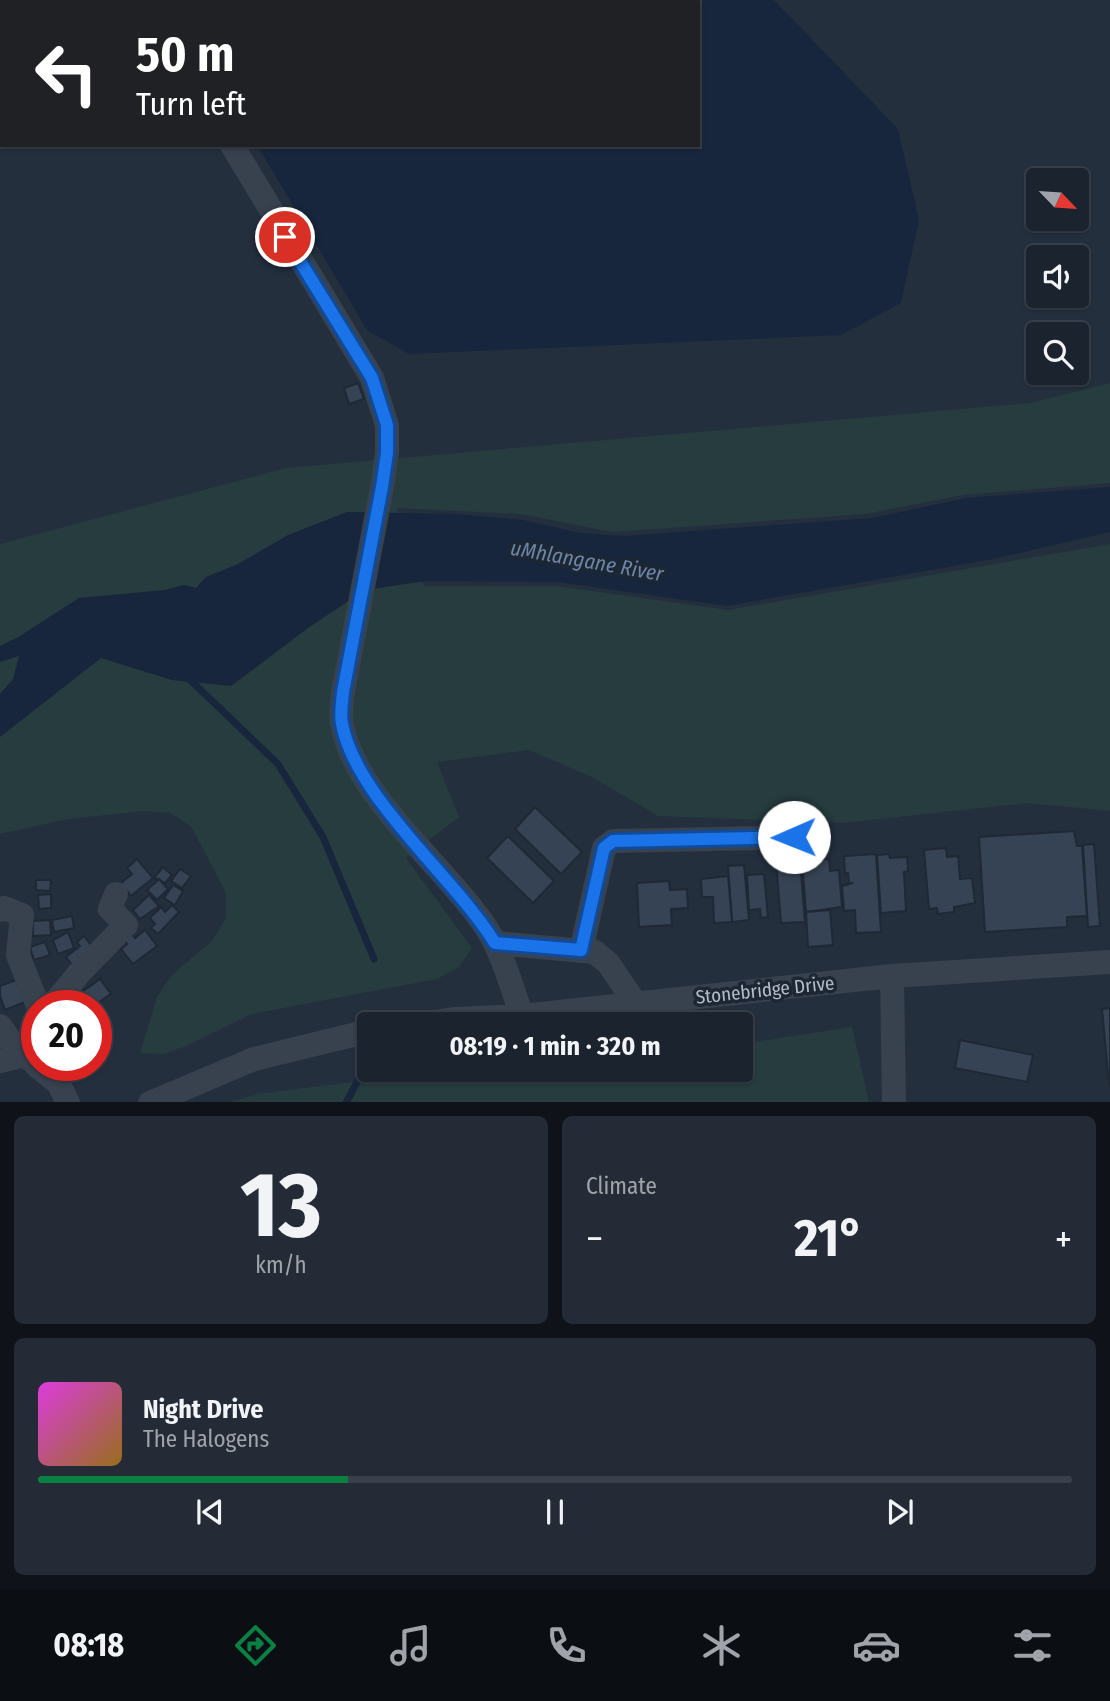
<!DOCTYPE html>
<html lang="en">
<head>
<meta charset="utf-8">
<style>
  :root { --surface:#1b232e; --page:#242b36; --text:#f1f3f6; --muted:#a0a4aa; --line:#39404a; --accent:#0b8043 }
  body { margin:0; font-family:"Fira Sans Condensed",sans-serif; background:var(--page); color:var(--text); height:100vh; display:flex; flex-direction:column; font-size:26px; white-space:nowrap }
  * { box-sizing:border-box; margin:0 }
  p { font-size:23px; color:var(--muted) }
  .icon { flex:none; width:38px; height:38px; fill:none; stroke:currentColor; stroke-width:2; stroke-linecap:round; stroke-linejoin:round }
  .map { position:relative; height:1102px; overflow:hidden }
  .sheet { display:flex; flex-direction:column; gap:14px; padding:14px; background:#0f1319; flex:1 }
  .sheet>* { flex:none }
  .hud { position:absolute; left:0px; top:0px; width:700px; height:147px; box-shadow:0 2px 5px #0004,0 0 0 2px var(--line); background:#202124; color:#fff; overflow:hidden }
  .needle { width:46px; rotate:115deg }
  .tools { position:absolute; left:1026px; top:168px; display:grid; gap:14px }
  .tools a { display:grid; place-items:center; width:63px; height:63px; border-radius:7px; background:var(--surface); box-shadow:0 2px 5px #0004,0 0 0 2px var(--line); font-size:35px }
  .speed { position:absolute; left:21px; top:990px; display:flex; gap:14px; font-size:35px; font-weight:700; text-align:center }
  .speed>* { display:grid; place-content:center; width:91px; height:91px; border-radius:50%; background:var(--surface); box-shadow:0 2px 5px #0004,0 0 0 2px var(--line); line-height:1 }
  .speed .limit { border:10px solid #d22; background:#fff; color:#111 }
  .pin { position:absolute; display:grid; place-items:center; width:60px; height:60px; color:#fff; margin:-30px; border:4px solid #fff; border-radius:50%; box-shadow:0 2px 7px #0007 }
  .me { position:absolute; width:77px; margin:-38px; rotate:269deg; stroke-linejoin:round; filter:drop-shadow(0 0 5px #0008) }
  .turn { display:flex; align-items:center; gap:24px; height:147px; padding:0 21px; font-size:32px }
  .turn .icon { width:91px; height:91px; stroke-width:2.5 }
  .turn b { display:block; font-size:49px; line-height:60px }
  .big { font-size:52px; font-weight:700; line-height:1.1 }
  .sheet .card { flex:1; display:flex; flex-direction:column; justify-content:center; gap:10px; min-width:0; padding:0 24px; border-radius:10px; background:var(--page) }
  .sheet .dial { align-items:center; gap:0 }
  .dial b { font-size:91px; line-height:1 }
  .song { display:flex; align-items:center; gap:21px }
  .cover { width:84px; height:84px; border-radius:10px; background:linear-gradient(135deg,hsl(300 70% 55%),hsl(40 70% 35%)) }
  .played { height:7px; border-radius:4px; background:linear-gradient(90deg,var(--accent) 30%,var(--line) 30%) }
  .keys { display:flex; justify-content:space-around; direction:ltr }
  .heat { display:flex; justify-content:space-between; align-items:center; font-size:38px; direction:ltr }
  .sheet .tiles { flex:1; display:grid; gap:14px; grid-template-columns:1fr 1fr }
  .card:last-child { grid-column:span 2 }
  .trip { position:absolute; left:357px; top:1012px; width:396px; height:70px; border-radius:7px; background:var(--surface); box-shadow:0 2px 5px #0004,0 0 0 2px var(--line); font-weight:700; line-height:70px; text-align:center }
  .tabs { display:flex; height:112px; justify-content:space-around; align-items:center; background:#0b0e12; color:var(--muted) }
  .tabs .icon { width:49px; height:49px }
  .tabs .on { color:var(--accent) }
  .tabs b { font-size:32px; color:var(--text) }
  .map>svg:first-child { display:block }
  .green { fill:#263c3f }
  .water { fill:#17263c }
  .lines { fill:none; stroke-linecap:round; stroke-linejoin:round }
  .stream { stroke:#17263c; stroke-width:7 }
  .building { fill:#364354; stroke:#1f2835; stroke-width:2 }
  .minor { stroke:#38414e; stroke-width:24 }
  .route-casing { stroke:#114b97; stroke-width:18 }
  .route { stroke:#1a73e8; stroke-width:12 }
  .labels { text-anchor:middle; dominant-baseline:central; stroke-width:7; stroke-linejoin:round; paint-order:stroke }
  .street-label { font-size:19px; fill:#b4bcc9; stroke:#1d2633 }
  .water-label { font-size:21px; font-style:italic; fill:#6d86a8; stroke:#1d2633 }
</style>
</head>
<body>
<div class="map">
<svg width="1110" height="1103" viewBox="0 0 1110 1103">
  <rect width="100%" height="100%" fill="#242f3e"/>
  <g class="green">
    <path d="M1110 383V483L963 495 865 514 613 532 521 514 397 508 424 586H556L728 610 1110 544V811L1027 803 843 823 658 816 592 777 529 750 437 762 459 817 406 858 472 948 458 968 437 979 252 1014 186 1046 164 1054 140 1053 157 997 172 975 212 941 226 918V893L191 826 170 813 144 811 68 819 0 834V544L286 468 1030 403Z"/>
    <path d="M852 1027 869 1102H232L256 1094 455 1069H740V1044Z"/>
  </g>
  <g class="water">
    <path d="M170 0H774L898 129 919 220 901 303 841 335 409 354 367 330 257 145H698V2Z"/>
    <path d="M1110 487V532L993 559 727 606 558 582 426 581 365 590 308 628 231 686 172 680 101 658 0 737V694L13 679 19 656 0 662V646L20 636 79 598 165 590 184 585 196 588 206 577 238 564 288 535 347 512 455 514 523 520 580 533 625 536 872 518 966 498Z"/>
  </g>
  <g class="lines">
    <g class="stream">
      <path d="M186 676 278 764 323 837 374 959"/>
      <path d="M346 1103 365 1067"/>
    </g>
  </g>
  <g class="building">
    <path d="M358 383 364 399 349 404 344 388Z"/>
    <path d="M535 807 582 852 561 874 515 829Z"/>
    <path d="M1074 831 1077 846H1082L1087 916 1067 917V927L985 932 979 837Z"/>
    <path d="M508 836 554 881 533 903 487 858Z"/>
    <path d="M1094 844 1100 926 1088 927 1083 845Z"/>
    <path d="M946 848 947 857 958 856 960 879 972 878 975 903 954 907V912L938 914 937 908 929 909 924 850Z"/>
    <path d="M876 854 881 932 856 933 855 910 844 911 842 886 853 883H849L848 873 845 874 844 856Z"/>
    <path d="M889 854 890 858 907 857 908 871 904 872 906 911 881 913 877 855Z"/>
    <path d="M137 859 153 878 131 896 121 883 132 874 127 868Z"/>
    <path d="M829 859 830 871 839 870 842 907 806 912 802 861Z"/>
    <path d="M800 860 805 922 781 923 776 862Z"/>
    <path d="M744 865 749 920 732 922 728 866Z"/>
    <path d="M163 867 172 875 165 883 154 878Z"/>
    <path d="M180 869 191 876 182 888 171 881Z"/>
    <path d="M764 874 768 917 761 918 760 909 749 910 747 875Z"/>
    <path d="M728 876 732 922 714 923 713 897H702L701 879Z"/>
    <path d="M159 879 168 889 157 900 147 890Z"/>
    <path d="M36 880H51L50 891 36 890Z"/>
    <path d="M669 881 670 890 687 889 688 908 671 909 672 925 639 927 637 883Z"/>
    <path d="M173 885 183 891 175 905 164 898Z"/>
    <path d="M51 894V908L39 909 38 895Z"/>
    <path d="M149 895 159 906 140 919 133 910Z"/>
    <path d="M172 905 179 912 158 934 151 928 155 924 150 918 161 907 165 912Z"/>
    <path d="M830 910 833 945 808 947 806 912Z"/>
    <path d="M72 916 74 928 54 932 52 920Z"/>
    <path d="M50 920 51 935 33 936V921Z"/>
    <path d="M145 930 157 946 133 964 121 949 127 944 123 938 130 932 135 938Z"/>
    <path d="M68 932 74 948 58 954 53 940Z"/>
    <path d="M84 936 94 949 73 966 66 957 80 946 77 942Z"/>
    <path d="M45 942 50 955 34 960 30 947Z"/>
    <path d="M100 979 111 994 93 1006H86L78 995Z"/>
    <path d="M16 980 25 1002 5 1010 0 996V986Z"/>
    <path d="M1110 1008V1085H1109L1102 1009Z"/>
    <path d="M960 1040 1033 1055 1027 1082 955 1068Z"/>
  </g>
  <g class="lines">
    <g class="minor">
      <path d="M142 0 143 2"/>
      <path d="M232 145 372 378 387 425V453L382 487 343 692C342 702 340 714 342 724 355 796 442 864 483 923 502 950 511 985 522 1016"/>
      <path d="M0 910 4 908 22 915 18 955 38 1006"/>
      <path d="M495 943 595 952 608 963 636 1004"/>
      <path d="M581 951 604 848 613 841 819 837"/>
      <path d="M892 976 894 1103"/>
      <path d="M52 1006 80 972 126 925 110 909 116 894"/>
      <path d="M421 1024 454 1019 522 1016 892 976 1110 962"/>
      <path d="M0 1026 15 1047 37 1065"/>
      <path d="M0 1061 25 1055 37 1030"/>
      <path d="M37 1066 59 1084 68 1103"/>
      <path d="M150 1103 254 1059 369 1031"/>
    </g>
  </g>
  <g class="lines">
    <defs>
      <path id="route" d="M285 237 372 378 387 425V453L382 487 343 692C342 703 340 714 342 724 356 798 455 878 495 943L581 950 604 848 613 841 794 837"/>
    </defs>
    <use href="#route" class="route-casing"/>
    <use href="#route" class="route"/>
  </g>
  <g class="labels">
    <g class="street-label">
      <text transform="translate(765 990) rotate(-6)">Stonebridge Drive</text>
    </g>
    <g class="water-label">
      <text transform="translate(587 561) rotate(10)">uMhlangane River</text>
    </g>
  </g>
</svg>
<div class="tools">
<a><svg class="needle" viewBox="-14 -14 28 28"><path d="M0-13l5 13h-10z" fill="#e53935"/><path d="M0 13l5-13h-10z" fill="#a0a4aa"/></svg></a>
<a><svg class="icon" aria-label="sound" viewBox="0 0 24 24"><path d="M4 9h4l5-4v14l-5-4H4zM17 9q2 3 0 6"/></svg></a>
<a><svg class="icon" aria-label="search" viewBox="0 0 24 24"><circle cx="10" cy="10" r="6"/><path d="M15 15l6 6"/></svg></a>
</div>
<div class="speed"><div class="limit">20</div></div>
<div class="pin" style="left:285px;top:237px;background:#d93025"><svg class="icon" aria-label="arrive" viewBox="0 0 24 24"><path d="M6 21V4h12l-3 4 3 4H6"/></svg></div>
<svg class="me" style="left:794px;top:837px" viewBox="-20 -20 40 40"><circle r="19" fill="#fff"/><path d="M0-13L10 11 0 6-10 11z" fill="#1a73e8"/></svg>
<div class="trip">08:19 · 1 min · 320 m</div>
<div class="hud">
<div class="turn"><svg class="icon" aria-label="left" viewBox="0 0 24 24"><path d="M17 20v-9H6M10 6l-5 5 5 5"/></svg><div><b>50 m</b>Turn left</div></div>
</div>
</div>
<section class="sheet">
<div class="tiles">
<div class="card dial"><b>13</b><p>km/h</p></div>
<div class="card"><p>Climate</p>
<div class="heat"><a>−</a><b class="big">21°</b><a>+</a></div>
</div>
<div class="card">
<div class="song"><i class="cover"></i><div><b>Night Drive</b><p>The Halogens</p></div></div>
<div class="played"></div>
<div class="keys"><svg class="icon" aria-label="previous" viewBox="0 0 24 24"><path d="M18 5L8 12l10 7zM5 5v14"/></svg><svg class="icon" aria-label="pause" viewBox="0 0 24 24"><path d="M8 5v14M16 5v14"/></svg><svg class="icon" aria-label="next" viewBox="0 0 24 24"><path d="M6 5l10 7-10 7zM19 5v14"/></svg></div>
</div>
</div>
</section>
<nav class="tabs">
<b>08:18</b>
<svg class="icon on" aria-label="directions" viewBox="0 0 24 24"><path d="M12 3l9 9-9 9-9-9zM9 14v-3h6M13 9l2 2-2 2"/></svg>
<svg class="icon" aria-label="music" viewBox="0 0 24 24"><path d="M9 18V5l10-2v13"/><circle cx="6" cy="18" r="3"/><circle cx="16" cy="16" r="3"/></svg>
<svg class="icon" aria-label="phone" viewBox="0 0 24 24"><path d="M5 4h4l2 5-3 2q2 4 5 5l2-3 5 2v4C11 20 4 13 5 4z"/></svg>
<svg class="icon" aria-label="climate" viewBox="0 0 24 24"><path d="M12 3v18M4 7l16 10M4 17L20 7"/></svg>
<svg class="icon" aria-label="car" viewBox="0 0 24 24"><path d="M5 17H2v-5l4-1 3-4h7l3 4 3 1v5h-3M9 17h6M6 11h13"/><circle cx="7" cy="17" r="2"/><circle cx="17" cy="17" r="2"/></svg>
<svg class="icon" aria-label="filters" viewBox="0 0 24 24"><path d="M4 7h16M4 17h16"/><circle cx="9" cy="7" r="2"/><circle cx="15" cy="17" r="2"/></svg>
</nav>
</body>
</html>
